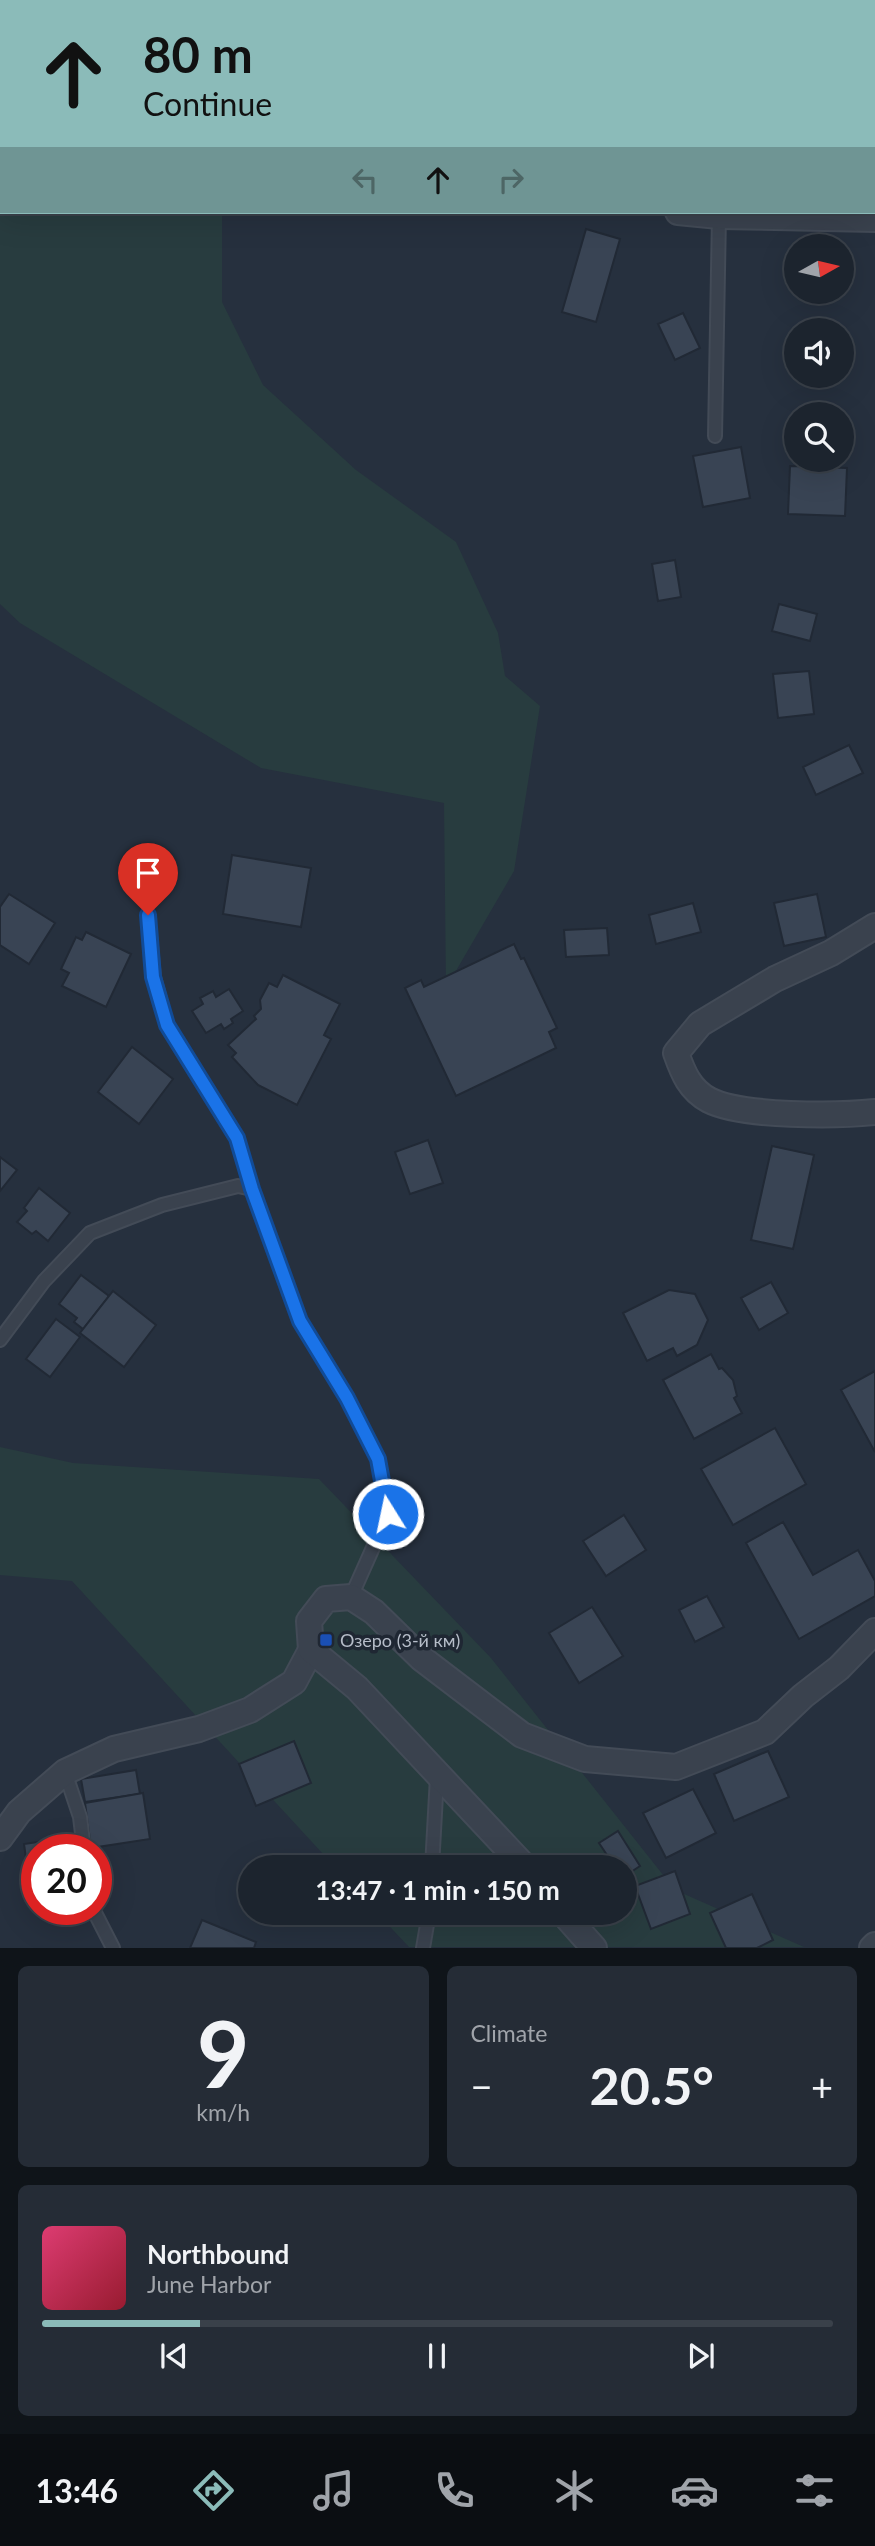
<!DOCTYPE html>
<html lang="en">
<head>
<meta charset="utf-8">
<style>
  :root { --surface:#1c242e; --page:#252c36; --text:#f1f3f6; --muted:#a0a4aa; --line:#3a414a; --accent:#8bbbb9 }
  body { margin:0; font-family:Lato,sans-serif; background:var(--page); color:var(--text); height:100vh; display:flex; flex-direction:column; font-size:26px; white-space:nowrap }
  * { box-sizing:border-box; margin:0 }
  p { font-size:23px; color:var(--muted) }
  .icon { flex:none; width:38px; height:38px; fill:none; stroke:currentColor; stroke-width:2; stroke-linecap:round; stroke-linejoin:round }
  .map { position:relative; height:1948px; overflow:hidden }
  .panel { display:flex; flex-direction:column; gap:18px; padding:18px; background:#0f1419; flex:1 }
  .panel>* { flex:none }
  .banner { position:absolute; left:0px; top:0px; width:875px; height:214px; box-shadow:0 7px 28px #0002,0 0 0 2px var(--line); background:#8bbbb9; color:#111; overflow:hidden }
  .needle { width:46px; rotate:82deg }
  .tools { position:absolute; left:784px; top:234px; display:grid; gap:14px }
  .tools a { display:grid; place-items:center; width:70px; height:70px; border-radius:50%; background:var(--surface); box-shadow:0 7px 28px #0002,0 0 0 2px var(--line); font-size:35px }
  .speed { position:absolute; left:21px; top:1834px; display:flex; gap:14px; font-size:35px; font-weight:700; text-align:center }
  .speed>* { display:grid; place-content:center; width:91px; height:91px; border-radius:50%; background:var(--surface); box-shadow:0 7px 28px #0002,0 0 0 2px var(--line); line-height:1 }
  .speed .limit { border:10px solid #d22; background:#fff; color:#111 }
  .pin { position:absolute; display:grid; place-items:center; width:60px; height:60px; color:#fff; margin:-72px -30px; border-radius:50% 50% 50% 0; rotate:-45deg; box-shadow:0 0 7px #0007 }
  .pin .icon { rotate:45deg }
  .me { position:absolute; width:77px; margin:-38px; rotate:350deg; stroke-linejoin:round; filter:drop-shadow(0 0 5px #0008) }
  .turn { display:flex; align-items:center; gap:24px; height:147px; padding:0 28px; font-size:32px }
  .turn .icon { width:91px; height:91px; stroke-width:2.5 }
  .turn b { display:block; font-size:49px; line-height:60px }
  .lanes { display:flex; align-items:center; height:66px; padding:0 28px; background:#0003; justify-content:center; gap:35px; direction:ltr }
  .lanes .off { opacity:.35 }
  .big { font-size:52px; font-weight:700; line-height:1.1 }
  .panel .card { flex:1; display:flex; flex-direction:column; justify-content:center; gap:10px; min-width:0; padding:0 24px; border-radius:10px; background:var(--page) }
  .panel .dial { align-items:center; gap:0 }
  .dial b { font-size:91px; line-height:1 }
  .song { display:flex; align-items:center; gap:21px }
  .cover { width:84px; height:84px; border-radius:10px; background:linear-gradient(135deg,hsl(340 70% 55%),hsl(350 70% 35%)) }
  .played { height:7px; border-radius:4px; background:linear-gradient(90deg,var(--accent) 20%,var(--line) 20%) }
  .keys { display:flex; justify-content:space-around; direction:ltr }
  .heat { display:flex; justify-content:space-between; align-items:center; font-size:38px; direction:ltr }
  .panel .tiles { flex:1; display:grid; gap:18px; grid-template-columns:1fr 1fr }
  .card:last-child { grid-column:span 2 }
  .trip { position:absolute; left:238px; top:1855px; width:399px; height:70px; border-radius:35px; background:var(--surface); box-shadow:0 7px 28px #0002,0 0 0 2px var(--line); font-weight:700; line-height:70px; text-align:center }
  .dock { display:flex; height:112px; justify-content:space-around; align-items:center; background:#0b0e12; color:var(--muted) }
  .dock .icon { width:49px; height:49px }
  .dock .selected { color:var(--accent) }
  .dock b { font-size:32px; color:var(--text) }
  .map>svg:first-child { display:block }
  .green { fill:#283c3f }
  .building { fill:#394454; stroke:#212935; stroke-width:2 }
  .lines { fill:none; stroke-linecap:round; stroke-linejoin:round }
  .service-casing { stroke:#434b57; stroke-width:16 }
  .minor-casing { stroke:#434b57; stroke-width:28 }
  .service { stroke:#3a424e; stroke-width:12 }
  .minor { stroke:#3a424e; stroke-width:24 }
  .route-casing { stroke:#114b97; stroke-width:18 }
  .route { stroke:#1a73e8; stroke-width:12 }
  .transit-dot { fill:#1a4fb4; stroke:#1f2733; stroke-width:2.5 }
  .labels { text-anchor:middle; dominant-baseline:central; stroke-width:7; stroke-linejoin:round; paint-order:stroke }
  .poi-label { font-size:18px; fill:#b6bdc9; stroke:#1f2733; text-anchor:start }
</style>
</head>
<body>
<div class="map">
<svg width="875" height="1948" viewBox="0 0 875 1948">
  <rect width="100%" height="100%" fill="#26303e"/>
  <g class="green">
    <path d="M0 0H331L2 2V212H222V302L263 385 356 470 456 542 498 633 505 676 540 706 514 871 446 988 444 803 261 768 20 623 0 604Z"/>
    <path d="M0 1447 73 1463 319 1479 491 1658 675 1890 804 1947H409L377 1913H625V1867H335L72 1581 0 1575Z"/>
  </g>
  <g class="building">
    <path d="M586 229 620 239 596 322 562 312Z"/>
    <path d="M683 313 700 348 675 360 658 324Z"/>
    <path d="M741 447 750 498 703 507 693 456Z"/>
    <path d="M790 466 847 468 845 516 788 514Z"/>
    <path d="M675 560 681 597 658 601 652 564Z"/>
    <path d="M779 604 817 614 810 641 772 631Z"/>
    <path d="M809 671 814 714 778 718 773 674Z"/>
    <path d="M849 745 863 773 816 795 803 767Z"/>
    <path d="M232 855 311 868 301 927 223 914Z"/>
    <path d="M9 894 55 923 29 964 0 945V907Z"/>
    <path d="M817 894 826 937 784 946 774 903Z"/>
    <path d="M693 903 701 932 656 944 649 915Z"/>
    <path d="M607 928 609 955 566 957 564 930Z"/>
    <path d="M86 932 131 954 106 1007 62 986 69 973 61 969 76 937 82 940Z"/>
    <path d="M514 944 521 959 524 958 557 1028 549 1032 556 1048 456 1096 405 988 421 980 424 987Z"/>
    <path d="M283 975 340 1004 324 1035 331 1039 297 1105 258 1085 232 1057 236 1053 228 1045 256 1019 254 1016 261 1009 260 1000 269 983 277 987Z"/>
    <path d="M229 989 243 1011 231 1019 233 1023 224 1029 221 1024 206 1033 192 1011 203 1004 200 998 213 991 216 997Z"/>
    <path d="M132 1047 173 1079 139 1124 98 1092Z"/>
    <path d="M428 1140 443 1183 410 1194 395 1152Z"/>
    <path d="M772 1146 814 1155 793 1249 751 1240Z"/>
    <path d="M0 1157 17 1170 0 1191Z"/>
    <path d="M39 1188 70 1213 48 1241 36 1231 32 1234 17 1222 27 1211 24 1208Z"/>
    <path d="M81 1275 109 1296 83 1329 74 1322 77 1318 59 1304Z"/>
    <path d="M771 1282 788 1313 759 1330 741 1298Z"/>
    <path d="M669 1290 695 1294 708 1320 697 1345 677 1356 673 1348 647 1361 623 1313Z"/>
    <path d="M113 1291 156 1325 124 1367 80 1333Z"/>
    <path d="M56 1319 80 1337 50 1377 26 1359Z"/>
    <path d="M711 1354 719 1369 722 1368 733 1380 737 1396 734 1398 742 1413 694 1439 663 1380Z"/>
    <path d="M875 1371V1452L841 1390Z"/>
    <path d="M775 1428 806 1484 733 1525 701 1469Z"/>
    <path d="M624 1515 646 1550 606 1576 583 1541Z"/>
    <path d="M783 1522 813 1575 858 1550 875 1581V1596L799 1639 746 1543Z"/>
    <path d="M707 1596 724 1627 695 1642 679 1610Z"/>
    <path d="M592 1607 623 1656 579 1683 549 1633Z"/>
    <path d="M294 1741 311 1783 256 1806 239 1764Z"/>
    <path d="M768 1751 789 1797 734 1821 714 1774Z"/>
    <path d="M136 1770 140 1794 85 1802 81 1779Z"/>
    <path d="M693 1789 716 1833 666 1858 643 1813Z"/>
    <path d="M143 1793 150 1839 91 1848 85 1803Z"/>
    <path d="M618 1831 640 1866 625 1876V1867H615L599 1843Z"/>
    <path d="M64 1838 65 1850H37V1908L33 1909 24 1844Z"/>
    <path d="M675 1871 690 1914 651 1929 635 1886Z"/>
    <path d="M752 1894 773 1940 757 1948H726L710 1913Z"/>
    <path d="M202 1920 256 1942 254 1948H190Z"/>
  </g>
  <g class="lines">
    <defs>
      <g id="service">
        <path d="M715 436 719 216"/>
        <path d="M148 915 154 977 167 1025 237 1138 252 1189"/>
        <path d="M0 1340 44 1281 90 1233 162 1205 238 1186 252 1189 300 1321 347 1398 378 1459 388 1514 351 1597"/>
        <path d="M65 1772 80 1817 84 1850"/>
        <path d="M432 1867 437 1777"/>
        <path d="M93 1909 113 1948"/>
        <path d="M423 1948 429 1913"/>
      </g>
      <g id="minor">
        <path d="M396 0 397 2"/>
        <path d="M678 212 719 216 875 219"/>
        <path d="M875 926 831 953 775 979 700 1024 676 1053C683 1073 690 1090 709 1100 742 1117 838 1116 875 1112"/>
        <path d="M0 1838 19 1812 65 1772 114 1749 199 1729 250 1710 294 1682 311 1650"/>
        <path d="M525 1867 357 1688 311 1650 309 1621 326 1599 351 1597 374 1612 421 1658 522 1735 585 1759 676 1767 765 1732 803 1696 839 1668 875 1631"/>
        <path d="M563 1913 594 1948"/>
        <path d="M872 1948 875 1945"/>
      </g>
    </defs>
    <use href="#service" class="service-casing"/>
    <use href="#minor" class="minor-casing"/>
    <use href="#service" class="service"/>
    <use href="#minor" class="minor"/>
  </g>
  <g class="lines">
    <defs>
      <path id="route" d="M148 915 153 977 167 1025 237 1138 252 1189 300 1321 347 1398 378 1459 388 1514"/>
    </defs>
    <use href="#route" class="route-casing"/>
    <use href="#route" class="route"/>
  </g>
  <rect class="transit-dot" x="319" y="1633" width="14" height="14" rx="3.5"/>
  <g class="labels">
    <g class="poi-label">
      <text x="340" y="1640">Озеро (3-й км)</text>
    </g>
  </g>
</svg>
<div class="tools">
<a><svg class="needle" viewBox="-14 -14 28 28"><path d="M0-13l5 13h-10z" fill="#e53935"/><path d="M0 13l5-13h-10z" fill="#a0a4aa"/></svg></a>
<a><svg class="icon" aria-label="sound" viewBox="0 0 24 24"><path d="M4 9h4l5-4v14l-5-4H4zM17 9q2 3 0 6"/></svg></a>
<a><svg class="icon" aria-label="search" viewBox="0 0 24 24"><circle cx="10" cy="10" r="6"/><path d="M15 15l6 6"/></svg></a>
</div>
<div class="speed"><div class="limit">20</div></div>
<div class="pin" style="left:148px;top:915px;background:#d93025"><svg class="icon" aria-label="arrive" viewBox="0 0 24 24"><path d="M6 21V4h12l-3 4 3 4H6"/></svg></div>
<svg class="me" style="left:388px;top:1514px" viewBox="-20 -20 40 40"><circle r="17" fill="#1a73e8" stroke="#fff" stroke-width="3"/><path d="M0-11L8 9 0 5-8 9z" fill="#fff"/></svg>
<div class="trip">13:47 · 1 min · 150 m</div>
<div class="banner">
<div class="turn"><svg class="icon" aria-label="ahead" viewBox="0 0 24 24"><path d="M12 20V5M6 11l6-6 6 6"/></svg><div><b>80 m</b>Continue</div></div>
<div class="lanes"><svg class="icon off" aria-label="left" viewBox="0 0 24 24"><path d="M17 20v-9H6M10 6l-5 5 5 5"/></svg><svg class="icon" aria-label="ahead" viewBox="0 0 24 24"><path d="M12 20V5M6 11l6-6 6 6"/></svg><svg class="icon off" aria-label="right" viewBox="0 0 24 24"><path d="M7 20v-9h11M14 6l5 5-5 5"/></svg></div>
</div>
</div>
<section class="panel">
<div class="tiles">
<div class="card dial"><b>9</b><p>km/h</p></div>
<div class="card"><p>Climate</p>
<div class="heat"><a>−</a><b class="big">20.5°</b><a>+</a></div>
</div>
<div class="card">
<div class="song"><i class="cover"></i><div><b>Northbound</b><p>June Harbor</p></div></div>
<div class="played"></div>
<div class="keys"><svg class="icon" aria-label="previous" viewBox="0 0 24 24"><path d="M18 5L8 12l10 7zM5 5v14"/></svg><svg class="icon" aria-label="pause" viewBox="0 0 24 24"><path d="M8 5v14M16 5v14"/></svg><svg class="icon" aria-label="next" viewBox="0 0 24 24"><path d="M6 5l10 7-10 7zM19 5v14"/></svg></div>
</div>
</div>
</section>
<nav class="dock">
<b>13:46</b>
<svg class="icon selected" aria-label="directions" viewBox="0 0 24 24"><path d="M12 3l9 9-9 9-9-9zM9 14v-3h6M13 9l2 2-2 2"/></svg>
<svg class="icon" aria-label="music" viewBox="0 0 24 24"><path d="M9 18V5l10-2v13"/><circle cx="6" cy="18" r="3"/><circle cx="16" cy="16" r="3"/></svg>
<svg class="icon" aria-label="phone" viewBox="0 0 24 24"><path d="M5 4h4l2 5-3 2q2 4 5 5l2-3 5 2v4C11 20 4 13 5 4z"/></svg>
<svg class="icon" aria-label="climate" viewBox="0 0 24 24"><path d="M12 3v18M4 7l16 10M4 17L20 7"/></svg>
<svg class="icon" aria-label="car" viewBox="0 0 24 24"><path d="M5 17H2v-5l4-1 3-4h7l3 4 3 1v5h-3M9 17h6M6 11h13"/><circle cx="7" cy="17" r="2"/><circle cx="17" cy="17" r="2"/></svg>
<svg class="icon" aria-label="filters" viewBox="0 0 24 24"><path d="M4 7h16M4 17h16"/><circle cx="9" cy="7" r="2"/><circle cx="15" cy="17" r="2"/></svg>
</nav>
</body>
</html>
